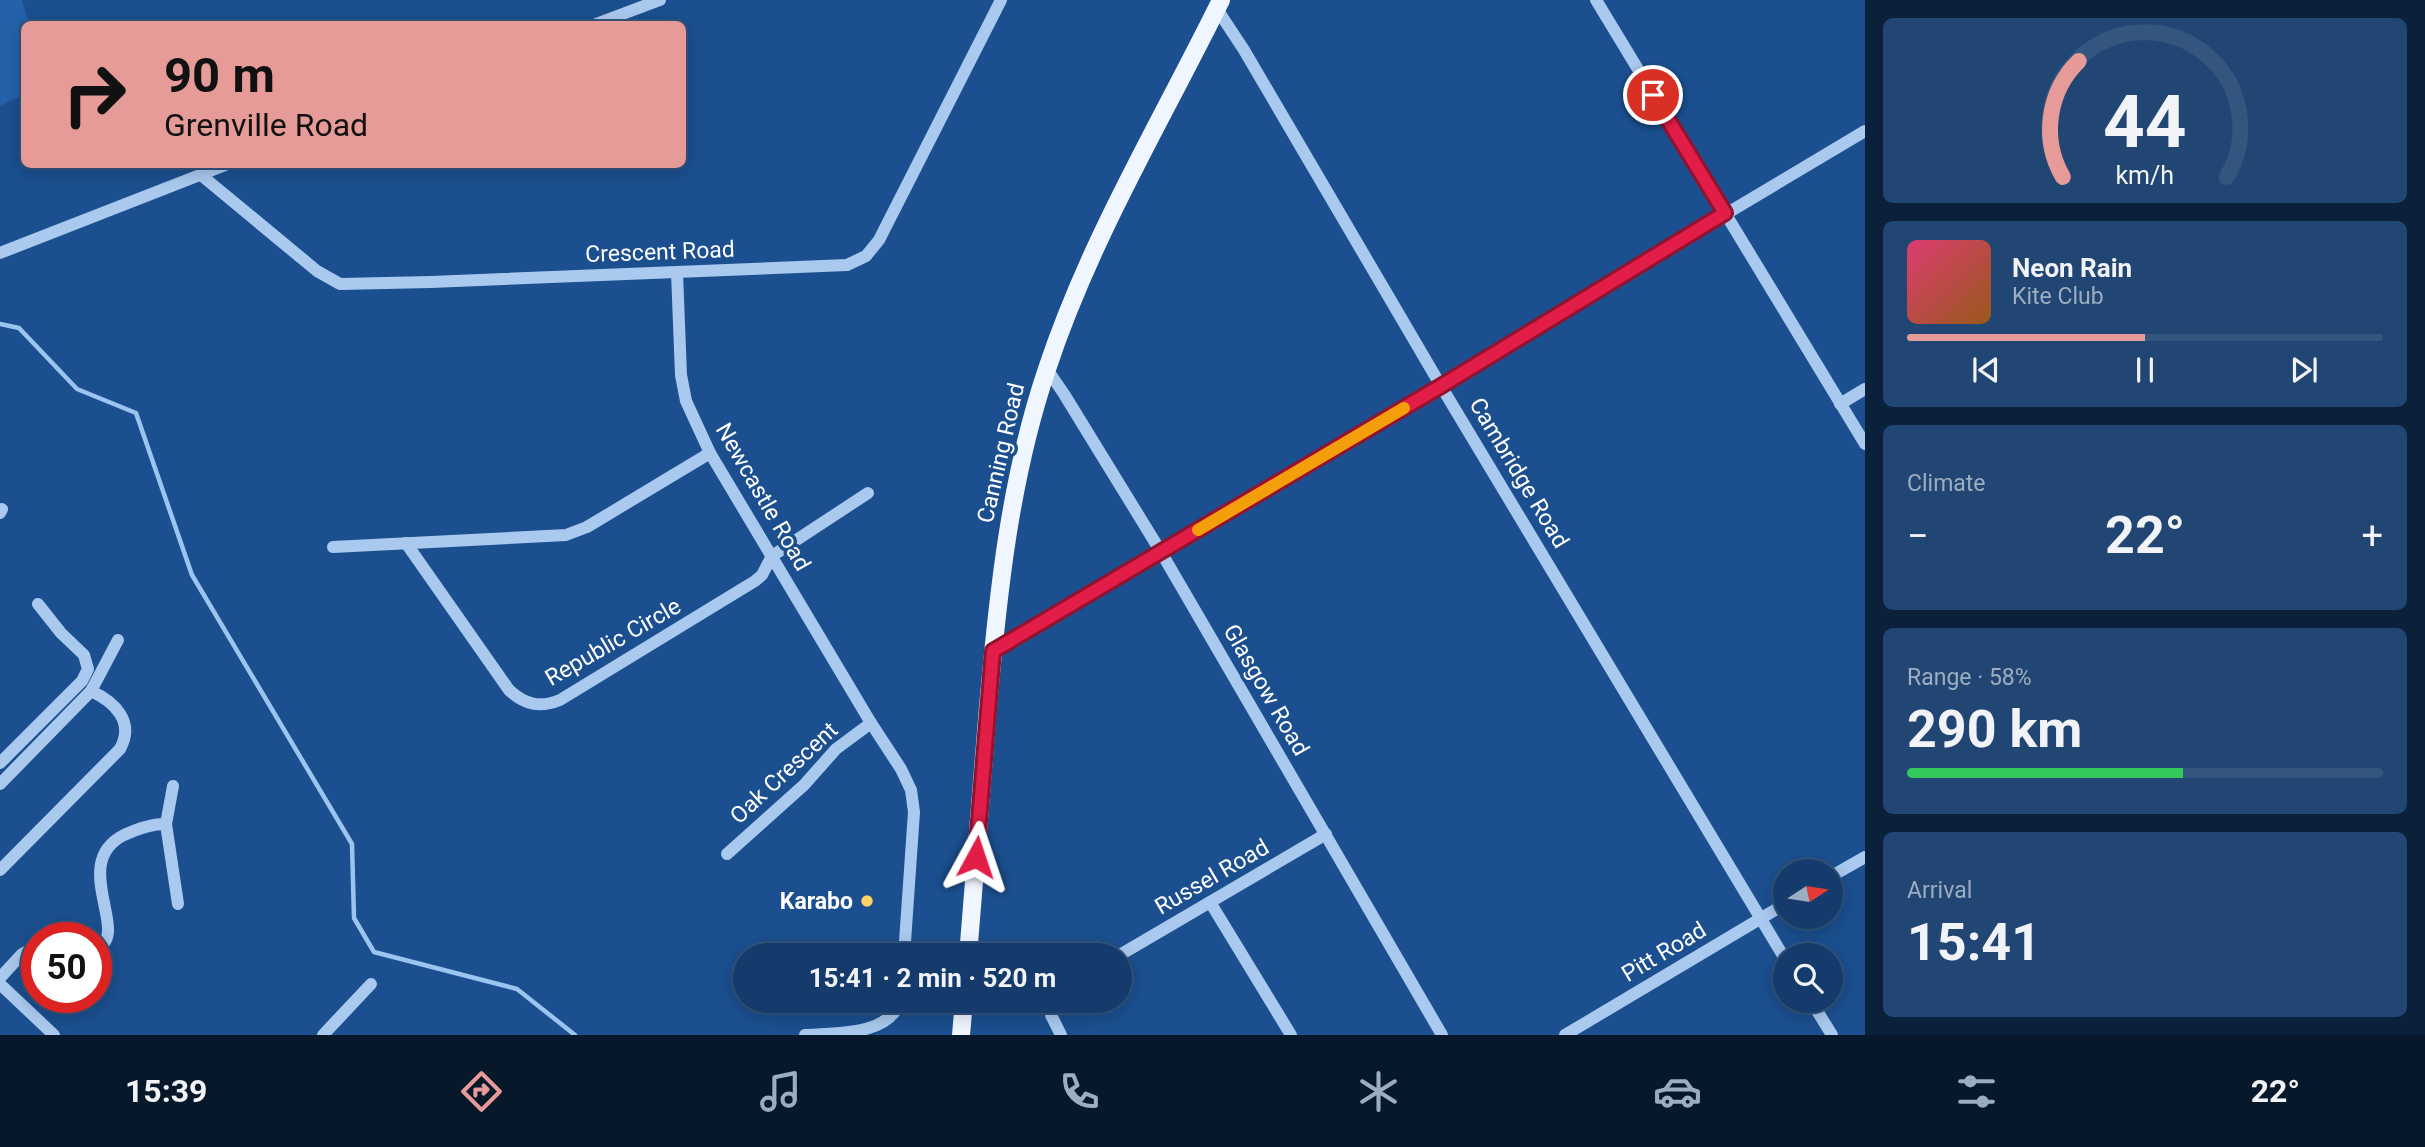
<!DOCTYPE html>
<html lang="en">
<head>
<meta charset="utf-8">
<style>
  :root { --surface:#143b6b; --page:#214673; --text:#f1f3f6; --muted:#9dadc1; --line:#33557e; --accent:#e69b98 }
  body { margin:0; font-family:Roboto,sans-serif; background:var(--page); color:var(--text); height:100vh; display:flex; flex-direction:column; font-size:26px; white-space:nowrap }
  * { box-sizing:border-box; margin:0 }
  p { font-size:23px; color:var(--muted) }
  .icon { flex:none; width:38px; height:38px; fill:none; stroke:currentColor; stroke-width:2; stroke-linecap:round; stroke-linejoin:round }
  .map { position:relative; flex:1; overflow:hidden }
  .panel { display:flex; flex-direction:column; gap:18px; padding:18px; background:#0b203b; width:560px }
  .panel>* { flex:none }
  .hud { position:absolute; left:21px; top:21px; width:665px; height:147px; border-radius:10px; box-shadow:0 4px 18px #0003,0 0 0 2px var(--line); background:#e69b98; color:#111; overflow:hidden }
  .needle { width:46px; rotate:78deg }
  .tools { position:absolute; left:1773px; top:859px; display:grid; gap:14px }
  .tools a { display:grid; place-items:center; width:70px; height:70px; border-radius:50%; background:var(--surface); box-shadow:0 4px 18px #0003,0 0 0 2px var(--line); font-size:35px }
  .speed { position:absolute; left:21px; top:922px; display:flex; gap:14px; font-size:35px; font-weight:700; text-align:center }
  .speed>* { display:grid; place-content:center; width:91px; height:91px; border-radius:50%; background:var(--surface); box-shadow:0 4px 18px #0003,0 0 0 2px var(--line); line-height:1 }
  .speed .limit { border:10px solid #d22; background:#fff; color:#111 }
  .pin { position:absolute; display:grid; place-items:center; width:60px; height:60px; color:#fff; margin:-30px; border:4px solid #fff; border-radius:50%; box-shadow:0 2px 7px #0007 }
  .me { position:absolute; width:77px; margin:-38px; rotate:5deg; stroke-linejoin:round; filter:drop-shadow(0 0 5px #0008) }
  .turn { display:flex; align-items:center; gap:24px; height:147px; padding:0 28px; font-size:32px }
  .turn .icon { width:91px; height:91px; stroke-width:2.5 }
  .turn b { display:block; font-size:49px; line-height:60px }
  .big { font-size:52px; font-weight:700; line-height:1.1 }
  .panel .tile { flex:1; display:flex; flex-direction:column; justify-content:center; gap:10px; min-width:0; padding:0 24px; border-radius:10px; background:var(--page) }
  .panel .dial { align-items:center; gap:0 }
  .dial svg { height:182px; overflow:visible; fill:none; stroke:var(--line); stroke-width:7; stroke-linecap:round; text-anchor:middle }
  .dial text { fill:var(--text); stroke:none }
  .song { display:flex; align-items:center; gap:21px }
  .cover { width:84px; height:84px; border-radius:10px; background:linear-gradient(135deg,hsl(340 70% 55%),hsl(30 70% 35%)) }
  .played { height:7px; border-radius:4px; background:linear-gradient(90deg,var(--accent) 50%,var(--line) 50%) }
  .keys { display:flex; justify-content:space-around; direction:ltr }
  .heat { display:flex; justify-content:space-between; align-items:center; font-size:38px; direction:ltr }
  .charge { height:10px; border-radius:5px; background:linear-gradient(90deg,#34c759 58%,var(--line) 0) }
  .trip { position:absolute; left:733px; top:943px; width:399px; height:70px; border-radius:35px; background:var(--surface); box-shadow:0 4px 18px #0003,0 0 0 2px var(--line); font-weight:700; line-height:70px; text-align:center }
  .dock { display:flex; height:112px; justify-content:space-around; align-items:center; background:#08182b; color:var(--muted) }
  .dock .icon { width:49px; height:49px }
  .dock .selected { color:var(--accent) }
  .dock b { font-size:32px; color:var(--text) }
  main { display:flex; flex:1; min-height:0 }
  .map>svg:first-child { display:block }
  .grass { fill:#2461a8 }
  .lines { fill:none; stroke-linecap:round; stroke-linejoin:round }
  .stream { stroke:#9cc4f0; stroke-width:4.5 }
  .minor { stroke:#a9c9ee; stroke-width:12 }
  .major { stroke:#f0f6ff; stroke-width:18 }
  .route-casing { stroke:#92132f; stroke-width:18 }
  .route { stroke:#e11d48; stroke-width:12 }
  .slow { stroke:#f59e0b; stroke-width:12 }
  .poi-dot { fill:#ffd166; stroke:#1b4f8f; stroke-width:2.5 }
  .labels { text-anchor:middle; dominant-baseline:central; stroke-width:7; stroke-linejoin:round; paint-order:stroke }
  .street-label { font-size:23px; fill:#fff; stroke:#1b4f8f }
  .poi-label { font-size:23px; font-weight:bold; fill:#fff; stroke:#1b4f8f; text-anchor:end }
</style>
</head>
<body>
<main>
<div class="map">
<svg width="1865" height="1035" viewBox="0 0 1865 1035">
  <rect width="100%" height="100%" fill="#1b4f8f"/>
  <path class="grass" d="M0 0H22L29 24H24V95L0 106Z"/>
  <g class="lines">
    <path class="stream" d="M0 324 19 328 77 389 136 413 192 575 352 844 354 918 374 952 517 989 575 1035"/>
    <g class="minor">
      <path d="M1596 0 1865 444"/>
      <path d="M1217 9 1244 50 1441 386 1785 959"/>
      <path d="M596 24 660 0"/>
      <path d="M201 175 317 271 340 284 431 282 847 265 866 256 879 240 1001 0"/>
      <path d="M0 253 228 164"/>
      <path d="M677 273 681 375 686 401 710 453 871 723 901 769 911 790 914 812 904 956"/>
      <path d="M1047 369 1064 394 1161 552 1442 1035"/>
      <path d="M1840 404 1865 389"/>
      <path d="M0 513 2 509"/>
      <path d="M406 543 509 690C525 705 540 708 560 700L755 581 762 575 772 556 868 493"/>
      <path d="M333 547 566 535 587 527 710 453"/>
      <path d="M993 651 1865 131"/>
      <path d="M0 763 82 681 88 669 84 655 61 633 38 604"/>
      <path d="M0 784 91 691 118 640"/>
      <path d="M166 824 173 786"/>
      <path d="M727 854 804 785 836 749 871 723"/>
      <path d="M0 870 120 749C135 722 115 702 91 691"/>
      <path d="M1830 877 1865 857"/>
      <path d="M1210 902 1291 1035"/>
      <path d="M96 948C133 936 68 863 124 835 137 829 152 823 166 824L178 904"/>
      <path d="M1118 956 1326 834"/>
      <path d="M0 978 22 954 37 946"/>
      <path d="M0 984 54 1035"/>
      <path d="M1051 1001V1015L1061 1035"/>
      <path d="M1811 1001 1832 1035"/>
      <path d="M323 1035 371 984"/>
      <path d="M805 1035C838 1033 890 1035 900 1001"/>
      <path d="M1565 1035 1785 904"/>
    </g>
    <g class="major">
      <path d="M968 956C975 873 981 790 988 707 998 593 1010 478 1047 369 1090 239 1161 122 1221 0"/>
      <path d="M961 1035 964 1001"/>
    </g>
  </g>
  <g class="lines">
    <defs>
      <path id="route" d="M976 857 993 651 1441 386 1725 213 1653 95"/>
    </defs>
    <use href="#route" class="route-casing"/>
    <use href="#route" class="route"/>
    <path class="slow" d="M1198 530 1404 408"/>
  </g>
  <circle class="poi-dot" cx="867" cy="901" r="7"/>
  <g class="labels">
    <g class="street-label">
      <text transform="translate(660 252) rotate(-2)">Crescent Road</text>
      <text transform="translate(1001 453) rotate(-77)">Canning Road</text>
      <text transform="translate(1519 473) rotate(59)">Cambridge Road</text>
      <text transform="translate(763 497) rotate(60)">Newcastle Road</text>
      <text transform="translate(613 642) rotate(-30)">Republic Circle</text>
      <text transform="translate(1266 690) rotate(60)">Glasgow Road</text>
      <text transform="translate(784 773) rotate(-43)">Oak Crescent</text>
      <text transform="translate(1212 877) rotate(-30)">Russel Road</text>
      <text transform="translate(1664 952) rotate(-31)">Pitt Road</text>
    </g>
    <g class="poi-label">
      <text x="853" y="901">Karabo</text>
    </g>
  </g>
</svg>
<div class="tools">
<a><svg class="needle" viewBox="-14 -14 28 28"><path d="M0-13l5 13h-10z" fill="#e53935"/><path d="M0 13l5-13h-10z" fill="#9dadc1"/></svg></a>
<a><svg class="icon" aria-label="search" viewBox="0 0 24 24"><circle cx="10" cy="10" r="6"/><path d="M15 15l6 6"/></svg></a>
</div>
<div class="speed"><div class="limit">50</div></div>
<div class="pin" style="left:1653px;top:95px;background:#d93025"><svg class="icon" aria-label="arrive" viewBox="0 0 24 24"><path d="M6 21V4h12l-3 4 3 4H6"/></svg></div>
<svg class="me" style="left:976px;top:857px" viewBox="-20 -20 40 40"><path d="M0-17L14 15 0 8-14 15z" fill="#e11d48" stroke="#fff" stroke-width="4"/></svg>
<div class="trip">15:41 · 2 min · 520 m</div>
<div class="hud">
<div class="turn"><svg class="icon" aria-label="right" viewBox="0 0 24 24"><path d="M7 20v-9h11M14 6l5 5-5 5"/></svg><div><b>90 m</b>Grenville Road</div></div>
</div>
</div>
<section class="panel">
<div class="tile dial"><svg viewBox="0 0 100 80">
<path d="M14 69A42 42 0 1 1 86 69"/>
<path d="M14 69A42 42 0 0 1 21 18" stroke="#e69b98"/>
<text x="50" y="56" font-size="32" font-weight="700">44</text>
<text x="50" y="72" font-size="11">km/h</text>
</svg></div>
<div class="tile">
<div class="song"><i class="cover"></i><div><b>Neon Rain</b><p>Kite Club</p></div></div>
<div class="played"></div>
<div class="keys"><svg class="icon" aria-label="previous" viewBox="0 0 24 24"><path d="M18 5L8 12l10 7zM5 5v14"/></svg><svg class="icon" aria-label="pause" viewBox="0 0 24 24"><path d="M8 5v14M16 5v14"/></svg><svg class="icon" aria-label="next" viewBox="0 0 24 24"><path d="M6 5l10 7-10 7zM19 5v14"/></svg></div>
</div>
<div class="tile"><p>Climate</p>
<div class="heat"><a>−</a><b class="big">22°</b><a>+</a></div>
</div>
<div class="tile"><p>Range · 58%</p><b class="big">290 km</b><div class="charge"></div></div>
<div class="tile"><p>Arrival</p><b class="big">15:41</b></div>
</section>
</main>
<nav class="dock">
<b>15:39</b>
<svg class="icon selected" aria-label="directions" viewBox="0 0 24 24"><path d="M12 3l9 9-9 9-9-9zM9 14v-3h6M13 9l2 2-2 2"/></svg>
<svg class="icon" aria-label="music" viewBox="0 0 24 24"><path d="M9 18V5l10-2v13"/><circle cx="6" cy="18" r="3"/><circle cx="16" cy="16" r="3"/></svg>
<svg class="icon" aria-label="phone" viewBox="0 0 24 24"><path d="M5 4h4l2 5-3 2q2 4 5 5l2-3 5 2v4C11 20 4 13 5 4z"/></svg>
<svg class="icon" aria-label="climate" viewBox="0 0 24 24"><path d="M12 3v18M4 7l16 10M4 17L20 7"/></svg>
<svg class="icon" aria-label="car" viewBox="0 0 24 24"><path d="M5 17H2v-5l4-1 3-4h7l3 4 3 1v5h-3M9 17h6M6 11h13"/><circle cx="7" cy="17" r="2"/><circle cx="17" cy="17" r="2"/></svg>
<svg class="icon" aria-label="filters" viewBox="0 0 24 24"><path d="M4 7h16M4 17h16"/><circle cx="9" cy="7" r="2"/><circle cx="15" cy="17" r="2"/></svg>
<b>22°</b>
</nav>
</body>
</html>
